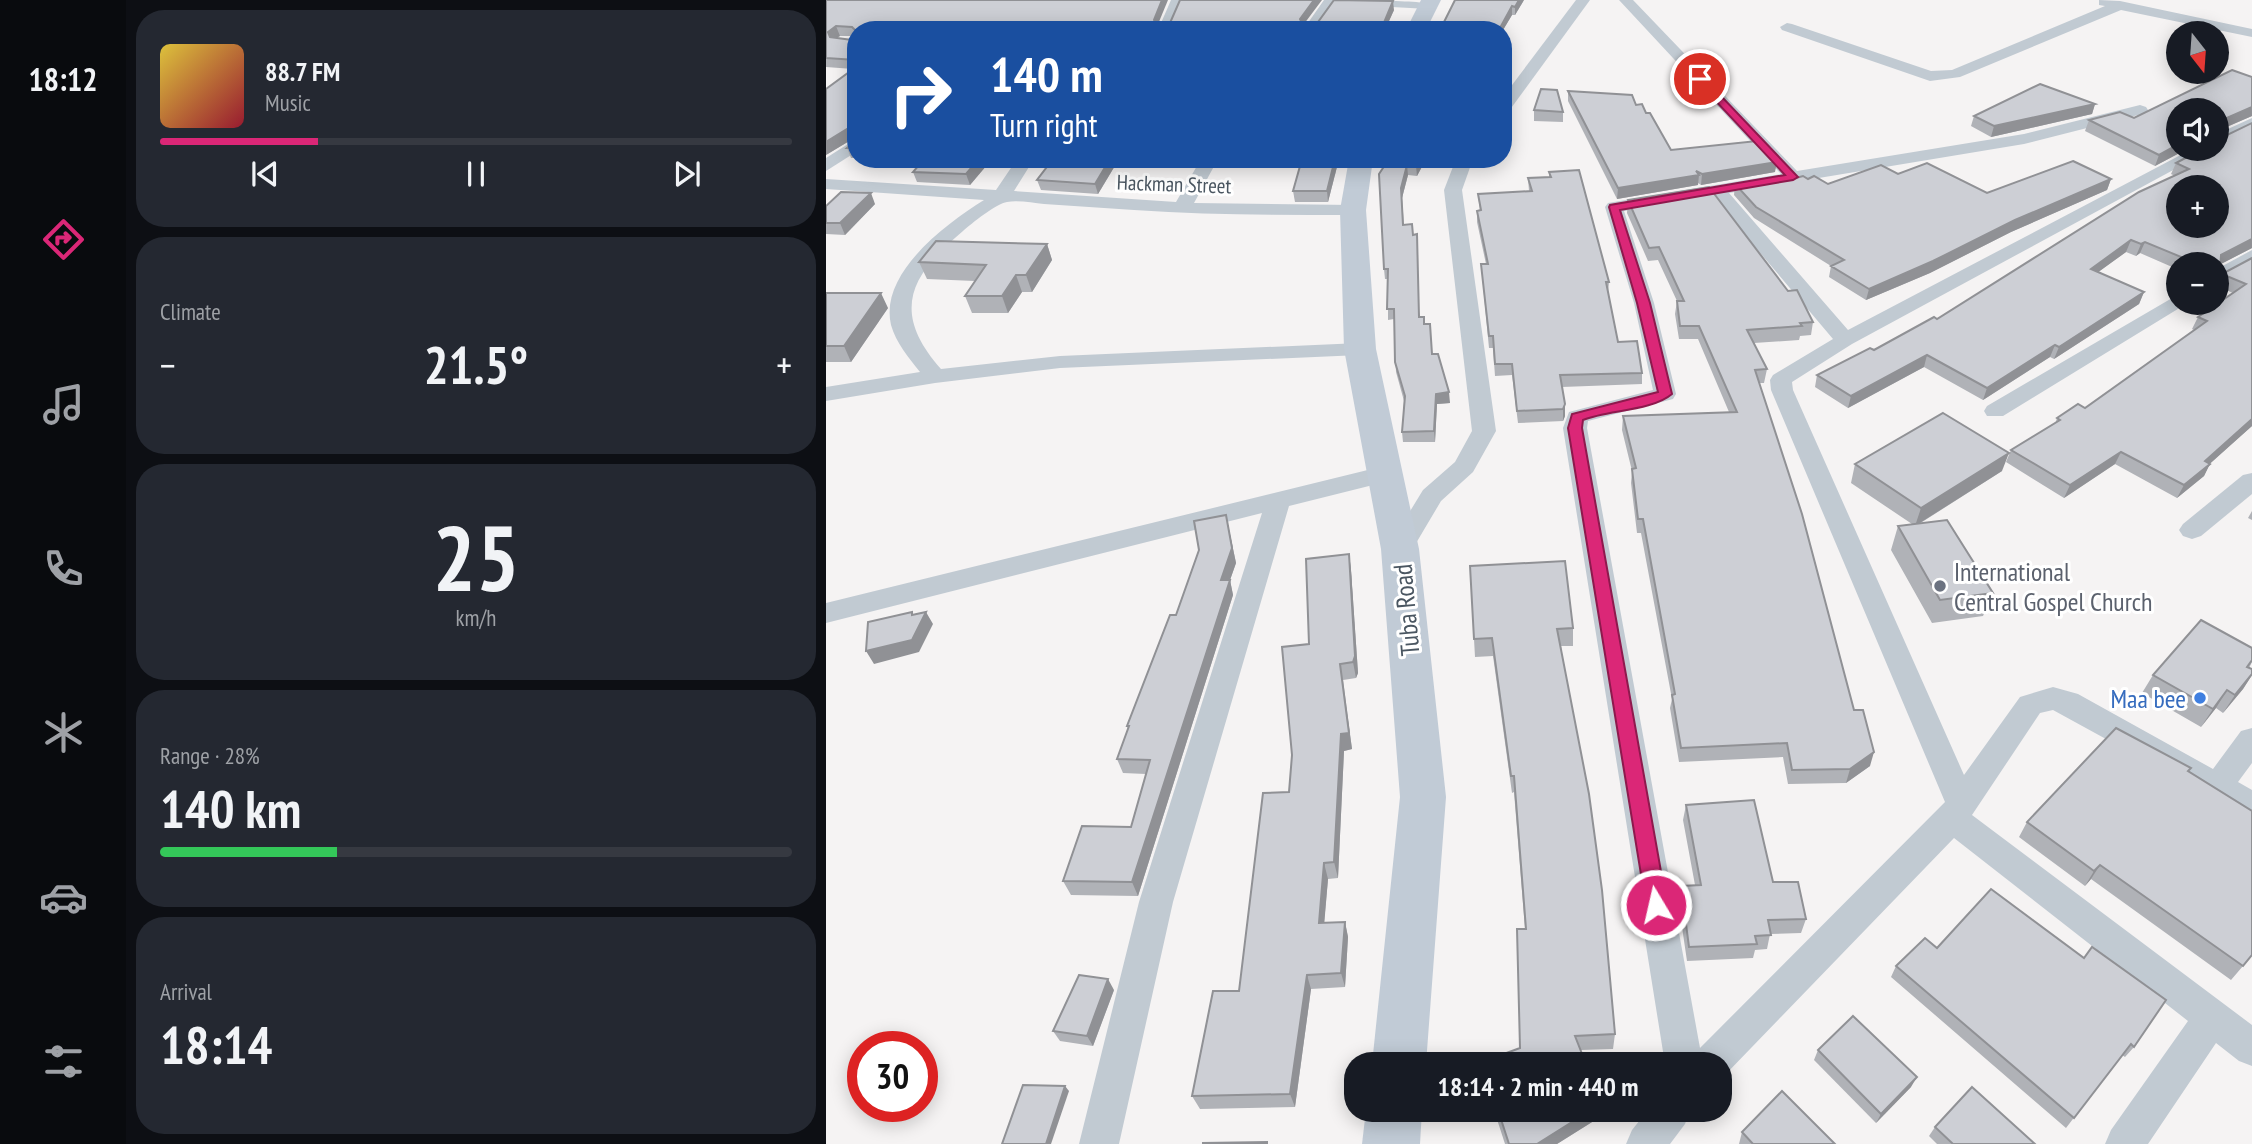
<!DOCTYPE html>
<html lang="en">
<head>
<meta charset="utf-8">
<style>
  :root { --surface:#171b24; --page:#242831; --text:#f1f3f6; --muted:#9ea1a6; --line:#363941; --accent:#db2777 }
  body { margin:0; font-family:"PT Sans Narrow",sans-serif; background:var(--page); color:var(--text); height:100vh; display:flex; flex-direction:column; font-size:26px; white-space:nowrap }
  * { box-sizing:border-box; margin:0 }
  p { font-size:23px; color:var(--muted) }
  .icon { flex:none; width:38px; height:38px; fill:none; stroke:currentColor; stroke-width:2; stroke-linecap:round; stroke-linejoin:round }
  .map { position:relative; flex:1; overflow:hidden }
  .side { display:flex; flex-direction:column; gap:10px; padding:10px; background:#0d0f14; width:700px }
  .side>* { flex:none }
  .banner { position:absolute; left:21px; top:21px; width:665px; height:147px; border-radius:28px; box-shadow:0 4px 18px #0003; background:#1a4fa0; color:#fff; overflow:hidden }
  .needle { width:46px; rotate:163deg }
  .buttons { position:absolute; left:1340px; top:21px; display:grid; gap:14px }
  .buttons a { display:grid; place-items:center; width:63px; height:63px; border-radius:50%; background:var(--surface); box-shadow:0 4px 18px #0003; font-size:35px }
  .speed { position:absolute; left:21px; top:1031px; display:flex; gap:14px; font-size:35px; font-weight:700; text-align:center }
  .speed>* { display:grid; place-content:center; width:91px; height:91px; border-radius:50%; background:var(--surface); box-shadow:0 4px 18px #0003; line-height:1 }
  .speed .limit { border:10px solid #d22; background:#fff; color:#111 }
  .pin { position:absolute; display:grid; place-items:center; width:60px; height:60px; color:#fff; margin:-30px; border:4px solid #fff; border-radius:50%; box-shadow:0 2px 7px #0007 }
  .me { position:absolute; width:77px; margin:-38px; rotate:351deg; stroke-linejoin:round; filter:drop-shadow(0 0 5px #0008) }
  .turn { display:flex; align-items:center; gap:24px; height:147px; padding:0 28px; font-size:32px }
  .turn .icon { width:91px; height:91px; stroke-width:2.5 }
  .turn b { display:block; font-size:49px; line-height:60px }
  .big { font-size:52px; font-weight:700; line-height:1.1 }
  .side .card { flex:1; display:flex; flex-direction:column; justify-content:center; gap:10px; min-width:0; padding:0 24px; border-radius:28px; background:var(--page) }
  .side .dial { align-items:center; gap:0 }
  .dial b { font-size:91px; line-height:1 }
  .song { display:flex; align-items:center; gap:21px }
  .cover { width:84px; height:84px; border-radius:10px; background:linear-gradient(135deg,hsl(50 70% 55%),hsl(350 70% 35%)) }
  .played { height:7px; border-radius:4px; background:linear-gradient(90deg,var(--accent) 25%,var(--line) 25%) }
  .keys { display:flex; justify-content:space-around; direction:ltr }
  .heat { display:flex; justify-content:space-between; align-items:center; font-size:38px; direction:ltr }
  .charge { height:10px; border-radius:5px; background:linear-gradient(90deg,#34c759 28%,var(--line) 0) }
  .trip { position:absolute; left:518px; top:1052px; width:388px; height:70px; border-radius:28px; background:var(--surface); box-shadow:0 4px 18px #0003; font-weight:700; line-height:70px; text-align:center }
  main { display:flex; flex:1; min-height:0 }
  .dock { display:flex; flex-direction:column; width:126px; justify-content:space-around; align-items:center; background:#090b0e; color:var(--muted) }
  .dock .icon { width:49px; height:49px }
  .dock .on { color:var(--accent) }
  .dock b { font-size:32px; color:var(--text) }
  .map>svg:first-child { display:block }
  .lines { fill:none; stroke-linecap:round; stroke-linejoin:round }
  .street { fill:#c1cad2; fill-rule:evenodd }
  .secondary { fill:#c1cbd6; fill-rule:evenodd }
  .wall { fill:#b0b2b7; fill-rule:evenodd }
  .shaded-wall { fill:#909195 }
  .building { fill:#cdcfd5; stroke:#909195; stroke-width:2; fill-rule:evenodd }
  .route { fill:#db2777; stroke:#8e194d; stroke-width:2 }
  .worship-dot { fill:#6b7280; stroke:#fff; stroke-width:2.5 }
  .shop-dot { fill:#3f7fe0; stroke:#fff; stroke-width:2.5 }
  .labels { text-anchor:middle; dominant-baseline:central; stroke-width:6; stroke-linejoin:round; paint-order:stroke }
  .far-street-label { font-size:21px; fill:#4a5661; stroke:#fff }
  .worship-label { font-size:26px; fill:#5b616d; stroke:#fff; text-anchor:start }
  .street-label { font-size:26px; fill:#4a5661; stroke:#fff }
  .shop-label { font-size:26px; fill:#366cbe; stroke:#fff; text-anchor:end }
</style>
</head>
<body>
<main>
<nav class="dock">
<b>18:12</b>
<svg class="icon on" aria-label="directions" viewBox="0 0 24 24"><path d="M12 3l9 9-9 9-9-9zM9 14v-3h6M13 9l2 2-2 2"/></svg>
<svg class="icon" aria-label="music" viewBox="0 0 24 24"><path d="M9 18V5l10-2v13"/><circle cx="6" cy="18" r="3"/><circle cx="16" cy="16" r="3"/></svg>
<svg class="icon" aria-label="phone" viewBox="0 0 24 24"><path d="M5 4h4l2 5-3 2q2 4 5 5l2-3 5 2v4C11 20 4 13 5 4z"/></svg>
<svg class="icon" aria-label="climate" viewBox="0 0 24 24"><path d="M12 3v18M4 7l16 10M4 17L20 7"/></svg>
<svg class="icon" aria-label="car" viewBox="0 0 24 24"><path d="M5 17H2v-5l4-1 3-4h7l3 4 3 1v5h-3M9 17h6M6 11h13"/><circle cx="7" cy="17" r="2"/><circle cx="17" cy="17" r="2"/></svg>
<svg class="icon" aria-label="filters" viewBox="0 0 24 24"><path d="M4 7h16M4 17h16"/><circle cx="9" cy="7" r="2"/><circle cx="15" cy="17" r="2"/></svg>
</nav>
<section class="side">
<div class="card">
<div class="song"><i class="cover"></i><div><b>88.7 FM</b><p>Music</p></div></div>
<div class="played"></div>
<div class="keys"><svg class="icon" aria-label="previous" viewBox="0 0 24 24"><path d="M18 5L8 12l10 7zM5 5v14"/></svg><svg class="icon" aria-label="pause" viewBox="0 0 24 24"><path d="M8 5v14M16 5v14"/></svg><svg class="icon" aria-label="next" viewBox="0 0 24 24"><path d="M6 5l10 7-10 7zM19 5v14"/></svg></div>
</div>
<div class="card"><p>Climate</p>
<div class="heat"><a>−</a><b class="big">21.5°</b><a>+</a></div>
</div>
<div class="card dial"><b>25</b><p>km/h</p></div>
<div class="card"><p>Range · 28%</p><b class="big">140 km</b><div class="charge"></div></div>
<div class="card"><p>Arrival</p><b class="big">18:14</b></div>
</section>
<div class="map">
<svg width="1426" height="1144" viewBox="0 0 1426 1144">
  <rect width="100%" height="100%" fill="#f5f3f3"/>
  <g class="lines">
    <g class="street">
      <path d="M345 0H359L346 30H332Z"/>
      <path d="M498 0C518 0 598 0 610 5L603 9 509 4 491 30H477Z"/>
      <path d="M750 0H764L683 111 677 113V97Z"/>
      <path d="M793 0H807L971 171 1198 134 1314 105 1320 107 1322 110 1320 113 1198 144 903 193 1022 330 1366 149H1386L1026 344 966 382 967 390 1138 775 1194 697 1227 687 1252 694 1387 769 1415 731 1426 728V763L1412 782 1426 790V819L1227 710 1214 713 1146 815 1426 1025V1066L1413 1061 1390 1043 1322 1144H1279L1285 1130 1362 1021 1128 838 897 1077 894 1078V1064H839L737 428 743 412 827 390 808 303 779 207 782 203 955 174ZM886 196 1007 339 947 375 944 380 945 390 1119 802 874 1048 761 428 762 421 847 399 850 394 828 303 798 211Z"/>
      <path d="M1273 0 1294 1 1426 29V37L1295 10 1134 77 1104 81 956 30 954 27 961 23 966 24 1105 71 1126 70 1279 6 1273 5Z"/>
      <path d="M1426 118V129L1391 146V134Z"/>
      <path d="M30 139V152L0 171V158Z"/>
      <path d="M191 159H208L188 191 350 202 375 159H392L368 203 527 205 536 210 527 215C454 215 381 215 308 210 278 208 248 206 218 204 207 203 192 200 181 202 171 203 145 224 137 231 83 276 65 312 115 369L234 356 534 343 542 344 545 349 542 354 534 355 234 368 109 383 0 401V387L94 372C83 358 70 343 65 325 53 273 120 224 158 200L0 189V179L170 190Z"/>
      <path d="M630 159H647L636 190 670 431 647 472 615 501 583 555 574 558 565 555 561 549 597 490 629 462 646 431 618 190Z"/>
      <path d="M1426 250V264L1391 283V269Z"/>
      <path d="M1353 294V303L1360 304 1177 416H1161L1158 411 1161 406Z"/>
      <path d="M558 466 567 468 570 474 567 480 463 506 347 902 293 1144H253L313 902 436 513 0 623V603Z"/>
      <path d="M1426 473V494L1375 536 1366 539 1357 536 1353 530 1357 524 1417 475Z"/>
      <path d="M822 1110H864L859 1124 844 1144H800L806 1130Z"/>
    </g>
    <g class="secondary">
      <path d="M595 0H615L600 30H580Z"/>
      <path d="M523 159H547L540 210 550 349 593 549 620 797 600 1064H546L574 797 555 549 518 349 514 210Z"/>
      <path d="M540 1110H596L594 1144H536Z"/>
    </g>
  </g>
  <g class="wall">
    <path d="M0 0 332 23H479L492 22 568 10 561 25H563V30H30V158H25L21 148 28 142V138L0 155 27 69 0 67ZM14 36H29V38L26 40 10 38Z"/>
    <path d="M698 0 689 15H686L677 30H616V26Z"/>
    <path d="M1426 77V116L1394 130V137H1397L1426 123V248L1395 264 1394 273H1398L1426 258V426L1384 463 1378 476 1351 498 1289 464 1238 498 1180 462 1185 450 1229 424 1231 418 1259 408 1368 330 1366 329 1372 317 1407 293 1391 286V264H1353V270L1314 253 1310 256 1300 252 1272 272 1318 292 1313 304 1228 359 1224 357 1157 400 1098 367 1022 408 989 387 991 375 1048 350 1111 319 1349 176 1345 174 1350 163 1391 149V110L1353 149H1361L1329 166 1259 131 1263 120 1308 118Z"/>
    <path d="M742 91 810 105 820 113 845 150 949 172 875 185 872 183V185L791 199 742 101Z"/>
    <path d="M1269 104 1266 114 1165 137 1145 126 1148 116Z"/>
    <path d="M708 110 737 112V122L708 121Z"/>
    <path d="M98 159H166L144 185 91 182 87 172Z"/>
    <path d="M227 159H293L272 194 215 190 211 180Z"/>
    <path d="M513 159 502 202H469L467 191Z"/>
    <path d="M563 159H600L591 176 582 175 576 198 578 225 594 317 598 324 606 354 624 403 611 404 609 442H577L576 432 578 401 570 372 568 319 562 320V279H559L558 269Z"/>
    <path d="M723 172 783 282 782 293 792 342 816 373V384L736 387 739 404V416L737 421 692 423 686 375 669 376 667 348H663L655 264H660L651 222V211H654L652 194 703 191 702 178 723 177Z"/>
    <path d="M1072 174 1161 193 1285 179 1281 190 1185 232 1104 273 1040 300 1003 277 1005 266 928 218 908 195 909 184 982 179 1002 184Z"/>
    <path d="M802 200 962 291 987 322 985 335 974 336 973 340 928 343 941 369 938 383H933L1044 766 1020 783 962 784 957 757 853 762 844 708 846 699 815 533H811L805 483 806 471 796 430 797 416 903 412 872 339H853L849 314 851 301 832 260 822 261 801 213Z"/>
    <path d="M49 204 19 235 0 234V206Z"/>
    <path d="M221 244 226 260 206 292H196L182 313H146L139 296 149 281 101 279 93 262Z"/>
    <path d="M0 293 62 308 25 362H0Z"/>
    <path d="M1029 464 1176 471 1093 524 1167 593 1157 616 1106 623 1065 550 1072 526 1086 524 1025 483Z"/>
    <path d="M1426 511V520L1422 518Z"/>
    <path d="M400 515 410 563 404 580 407 595 312 896 245 895 237 881 305 827 320 774 297 773 291 759 302 729 301 726 350 615Z"/>
    <path d="M523 554 525 570 532 673 530 678 517 680 526 749 518 751 512 878 502 879 498 923 519 922 522 937 519 987 485 989 469 1107 374 1109 366 1096 413 991 463 792 483 644Z"/>
    <path d="M644 566 747 628V646H735L789 1034 787 1049 755 1050 694 1048 699 929 688 792 686 793 667 656 649 657Z"/>
    <path d="M1426 648V662L1423 668 1426 675 1417 689 1397 713 1390 708 1375 727 1316 693 1327 675Z"/>
    <path d="M1363 772 1417 966 1405 980 1265 879 1259 886 1193 837 1201 822Z"/>
    <path d="M860 805 947 882 980 919 975 933 944 934 941 949 929 950 927 958 861 961 852 900 855 886 869 885 857 820Z"/>
    <path d="M1165 889 1308 1047 1299 1057 1296 1055 1240 1128 1065 977 1070 966 1111 948Z"/>
    <path d="M288 990 267 1046 234 1041 227 1031Z"/>
    <path d="M992 1050 1085 1087 1050 1123 988 1060Z"/>
    <path d="M668 1110H775L774 1117 731 1144H679Z"/>
    <path d="M1109 1127 1209 1144H1111L1103 1136Z"/>
    <path d="M916 1132 1009 1144H913Z"/>
  </g>
  <g class="shaded-wall">
    <path d="M336 0H342L330 29 328 20Z"/>
    <path d="M488 0H496L475 28 474 19Z"/>
    <path d="M693 0H698L689 15V7Z"/>
    <path d="M567 1 568 10 559 30 557 25Z"/>
    <path d="M686 6V15L677 30H674Z"/>
    <path d="M10 26 14 36 5 41 2 32Z"/>
    <path d="M1269 104 1266 114 1165 137 1168 126Z"/>
    <path d="M1426 107V116L1391 131 1394 121Z"/>
    <path d="M26 126 30 137 0 155V142Z"/>
    <path d="M1353 144V149H1361L1329 166 1333 155Z"/>
    <path d="M153 159H166L144 185 140 174Z"/>
    <path d="M284 159H293L272 194 269 184Z"/>
    <path d="M509 159H513L502 202 501 191Z"/>
    <path d="M594 159H600L591 176 590 166Z"/>
    <path d="M951 162 949 172 875 185 876 174Z"/>
    <path d="M581 165 582 175 576 198 575 188Z"/>
    <path d="M873 175 872 185 791 199 792 188Z"/>
    <path d="M1285 179 1281 190 1185 232 1104 273 1040 300 1043 289 1189 220Z"/>
    <path d="M45 193 49 204 19 235 14 223Z"/>
    <path d="M1426 239V248L1391 266 1395 255Z"/>
    <path d="M1305 240 1300 252 1260 281 1265 269Z"/>
    <path d="M1319 242 1314 253 1310 256 1315 244Z"/>
    <path d="M221 244 226 260 206 292 200 275Z"/>
    <path d="M190 275 196 292 182 313 176 296Z"/>
    <path d="M1318 292 1313 304 1228 359 1233 347Z"/>
    <path d="M55 293 62 308 25 362 18 346Z"/>
    <path d="M1229 345 1224 357 1157 400 1161 388Z"/>
    <path d="M1101 355 1098 367 1022 408 1025 396Z"/>
    <path d="M623 392 624 403 611 404 609 442 608 431 610 394Z"/>
    <path d="M739 404V416L737 421V409Z"/>
    <path d="M1426 419V426L1377 470 1384 464 1378 476 1351 498 1358 485 1379 461Z"/>
    <path d="M1295 452 1289 464 1238 498 1244 485Z"/>
    <path d="M1183 453 1176 471 1089 526 1095 508Z"/>
    <path d="M400 515 410 563 404 580 407 595 312 896 306 882 395 580Z"/>
    <path d="M523 554 525 570 532 673 530 678 527 662Z"/>
    <path d="M86 612 93 624 100 612 107 624 93 652 48 664 40 651 86 615Z"/>
    <path d="M514 664 526 749 518 751 512 878 508 862Z"/>
    <path d="M1426 675 1417 689 1397 713 1409 695Z"/>
    <path d="M1401 690 1390 708 1375 727 1387 709Z"/>
    <path d="M1048 752 1044 766 1020 783 1024 769Z"/>
    <path d="M498 863 502 879 497 938 493 923Z"/>
    <path d="M1274 865 1265 879 1259 886 1268 871Z"/>
    <path d="M519 922 522 937 519 987 515 973Z"/>
    <path d="M481 975 485 989 469 1107 464 1094Z"/>
    <path d="M282 979 288 990 267 1046 261 1036Z"/>
    <path d="M1091 1077 1085 1087 1050 1123 1055 1114Z"/>
    <path d="M239 1086 243 1091 225 1144H220Z"/>
    <path d="M765 1110H775L774 1117 731 1144H711Z"/>
  </g>
  <g class="building">
    <path d="M0 0H336L328 20 330 23H344L354 0H488L474 19 476 23 492 22 508 0 567 1 557 25H563L561 30H293L216 25 210 30H30V60L0 58ZM10 26 26 27 29 30V38L26 40 4 37 2 32Z"/>
    <path d="M629 0H693L689 7 686 6 674 28 663 27 661 30H619L620 26H616Z"/>
    <path d="M30 67V148H21L28 142 26 126 0 142V89Z"/>
    <path d="M1406 70 1426 77V107L1394 121V137H1397L1426 123V239L1395 255 1394 273H1398L1426 258V419L1379 461 1384 464 1358 485 1295 452 1244 485 1185 450 1234 420 1231 418 1252 404 1259 408 1381 321 1372 317 1420 284 1391 272V264H1372L1319 242 1315 244 1305 240 1265 269 1318 292 1233 347 1229 345 1161 388 1101 355 1025 396 991 375 1044 348 1048 350 1108 317 1111 319 1313 192 1363 169 1350 163 1376 149H1391V141L1393 136H1391V110H1353V144L1333 155 1263 120 1294 112 1308 118ZM1353 187H1391V226H1353Z"/>
    <path d="M1214 84 1269 104 1168 126 1148 116Z"/>
    <path d="M715 89 731 90 737 112 708 110Z"/>
    <path d="M742 91 806 95 810 105 816 104 820 113H824L845 150 931 141 951 162 876 174 870 171 873 175 792 188Z"/>
    <path d="M98 159H153L140 174 87 172Z"/>
    <path d="M227 159H284L269 184 211 180Z"/>
    <path d="M476 159H509L501 191H467Z"/>
    <path d="M563 159H594L590 166 581 165 575 188 577 225 586 224 587 235 591 234 593 317H598V324H604L606 354H612L623 392 610 394 608 431 576 432 579 396 569 362 568 309H561L562 269H558L553 174Z"/>
    <path d="M1247 161 1285 179 1189 220 1107 261 1043 289 1005 266 1018 260 930 207 909 184 963 175 966 179 977 176 982 179 988 176 1002 184 1055 165 1072 174 1101 163 1161 193Z"/>
    <path d="M753 170 783 282H780L792 342 811 341 816 373 734 375 739 404 737 409 691 411 686 364H669L667 336H663L655 264H662L651 211 655 210 652 194 706 191 702 178 725 177 723 172Z"/>
    <path d="M883 187 962 291 971 290 987 322 974 323 976 326 921 330 941 369 929 370 976 514 1028 710H1037L1048 752 1024 769 966 770 961 743 855 748 846 695 849 694 817 519H812L806 469 810 468 797 416 911 412 873 326H854L851 301H858L833 247 823 248 802 200Z"/>
    <path d="M15 192 45 193 14 223H0V206Z"/>
    <path d="M110 241 221 244 200 275H190L176 296H139L160 265 93 262Z"/>
    <path d="M0 293H55L18 346H0Z"/>
    <path d="M1117 413 1183 453 1095 508 1029 464Z"/>
    <path d="M400 515 406 548 395 580H404L306 882 237 881 256 826 305 827 324 760 291 759 303 726H301L344 615H350L373 550 368 521Z"/>
    <path d="M1121 520 1167 593 1114 600 1072 526Z"/>
    <path d="M523 554 529 656 527 662 514 664 523 733 515 734 508 862 498 863 493 923 519 922 515 973 481 975 464 1094 366 1096 387 991H413L437 793 463 792 466 755 456 647 483 644 480 559Z"/>
    <path d="M739 561 747 628 731 629 763 794 776 890 789 1034 749 1036 760 1064H656V1062L694 1048 691 929H700L688 776H685L666 638 648 639 644 566Z"/>
    <path d="M86 612V615L100 612 86 640 40 651 42 622Z"/>
    <path d="M1375 620 1426 648V660L1421 667 1426 669V674L1409 695 1401 690 1387 709 1327 675Z"/>
    <path d="M1290 728 1365 768 1362 771 1426 811V955L1417 966 1274 865 1268 871 1201 822Z"/>
    <path d="M928 800 947 882H972L980 919 942 920 945 935 929 936 931 944 863 947 855 886 875 885 860 805Z"/>
    <path d="M1165 889 1258 958 1266 947 1340 1000 1308 1047 1305 1044 1248 1118 1070 966 1099 938 1111 948Z"/>
    <path d="M253 975 282 979 261 1036 227 1031Z"/>
    <path d="M1027 1016 1091 1077 1055 1114 992 1050Z"/>
    <path d="M197 1085 239 1086 220 1144H176Z"/>
    <path d="M1146 1087 1209 1144H1127L1109 1127Z"/>
    <path d="M956 1091 1009 1144H927L916 1132Z"/>
    <path d="M672 1110H765L711 1144H683Z"/>
    <path d="M441 1142V1144H377V1143Z"/>
  </g>
  <path class="route" d="M871 77H877L972 177 967 180 794 210 824 303 846 394C826 411 782 410 757 420L756 428 841 905 838 911 830 914 823 911 820 905 742 428 746 414 832 392 811 303 783 207 784 205 959 175 871 81Z"/>
  <circle class="worship-dot" cx="1114" cy="586" r="7"/>
  <circle class="shop-dot" cx="1374" cy="698" r="7"/>
  <g class="labels">
    <g class="far-street-label">
      <text transform="translate(348 184) rotate(2)">Hackman Street</text>
    </g>
    <g class="worship-label">
      <text x="1128" y="571">International<tspan x="1128" dy="30">Central Gospel Church</tspan></text>
    </g>
    <g class="street-label">
      <text transform="translate(580 610) rotate(-95)">Tuba Road</text>
    </g>
    <g class="shop-label">
      <text x="1360" y="698">Maa bee</text>
    </g>
  </g>
</svg>
<div class="buttons">
<a><svg class="needle" viewBox="-14 -14 28 28"><path d="M0-13l5 13h-10z" fill="#e53935"/><path d="M0 13l5-13h-10z" fill="#9ea1a6"/></svg></a>
<a><svg class="icon" aria-label="sound" viewBox="0 0 24 24"><path d="M4 9h4l5-4v14l-5-4H4zM17 9q2 3 0 6"/></svg></a>
<a>+</a>
<a>−</a>
</div>
<div class="speed"><div class="limit">30</div></div>
<div class="pin" style="left:874px;top:79px;background:#d93025"><svg class="icon" aria-label="arrive" viewBox="0 0 24 24"><path d="M6 21V4h12l-3 4 3 4H6"/></svg></div>
<svg class="me" style="left:830px;top:905px" viewBox="-20 -20 40 40"><circle r="17" fill="#db2777" stroke="#fff" stroke-width="3"/><path d="M0-11L8 9 0 5-8 9z" fill="#fff"/></svg>
<div class="trip">18:14 · 2 min · 440 m</div>
<div class="banner">
<div class="turn"><svg class="icon" aria-label="right" viewBox="0 0 24 24"><path d="M7 20v-9h11M14 6l5 5-5 5"/></svg><div><b>140 m</b>Turn right</div></div>
</div>
</div>
</main>
</body>
</html>
